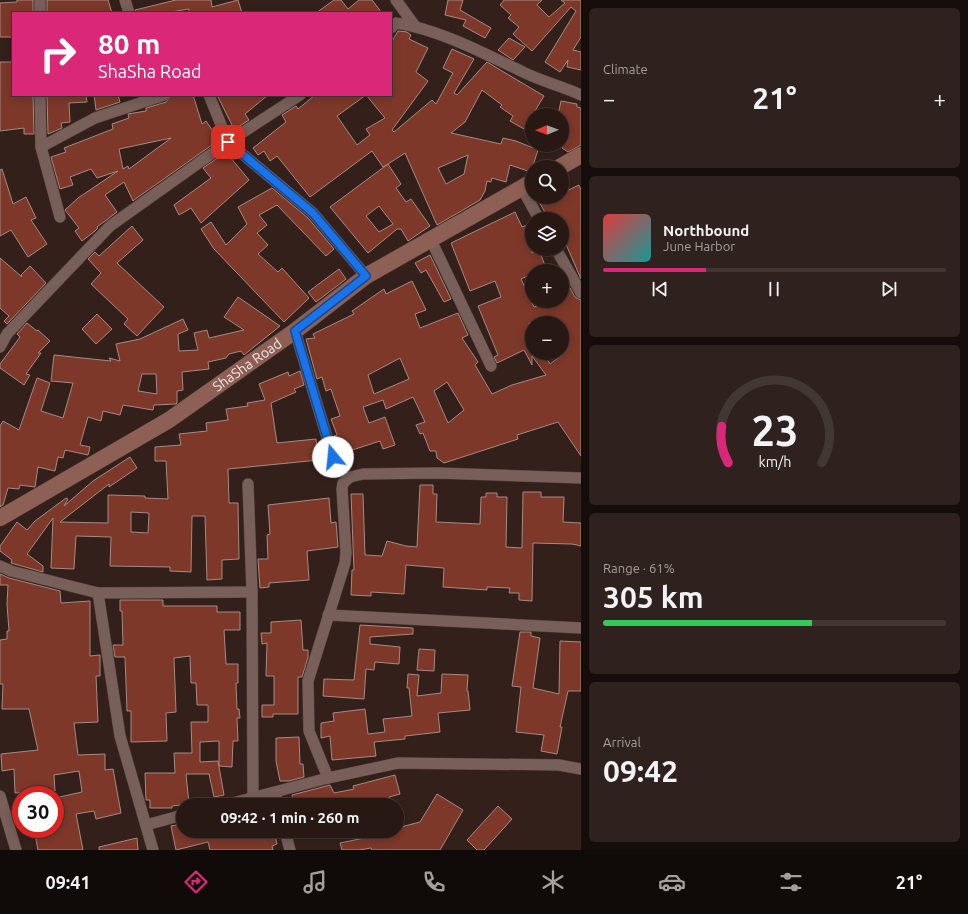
<!DOCTYPE html>
<html lang="en">
<head>
<meta charset="utf-8">
<style>
  :root { --surface:#271814; --page:#2f211d; --text:#f1f3f6; --muted:#a4a0a0; --line:#433734; --accent:#db2777 }
  body { margin:0; font-family:Ubuntu,sans-serif; background:var(--page); color:var(--text); height:100vh; display:flex; flex-direction:column; font-size:15px; white-space:nowrap }
  * { box-sizing:border-box; margin:0 }
  p { font-size:13px; color:var(--muted) }
  .icon { flex:none; width:22px; height:22px; fill:none; stroke:currentColor; stroke-width:2; stroke-linecap:round; stroke-linejoin:round }
  .map { position:relative; flex:1; overflow:hidden }
  .side { display:flex; flex-direction:column; gap:8px; padding:8px; background:#150d0b; width:387px }
  .side>* { flex:none }
  .top-card { position:absolute; left:12px; top:12px; width:380px; height:84px; border-radius:0px; box-shadow:0 2px 10px #0003,0 0 0 1px var(--line); background:#db2777; color:#fff; overflow:hidden }
  .needle { width:26px; rotate:269deg }
  .tools { position:absolute; left:525px; top:108px; display:grid; gap:8px }
  .tools a { display:grid; place-items:center; width:44px; height:44px; border-radius:50%; background:var(--surface); box-shadow:0 2px 10px #0003,0 0 0 1px var(--line); font-size:20px }
  .speed { position:absolute; left:12px; top:786px; display:flex; gap:8px; font-size:20px; font-weight:700; text-align:center }
  .speed>* { display:grid; place-content:center; width:52px; height:52px; border-radius:50%; background:var(--surface); box-shadow:0 2px 10px #0003,0 0 0 1px var(--line); line-height:1 }
  .speed .limit { border:6px solid #d22; background:#fff; color:#111 }
  .pin { position:absolute; display:grid; place-items:center; width:34px; height:34px; color:#fff; margin:-17px; border-radius:8px; box-shadow:0 2px 6px #0006 }
  .me { position:absolute; width:44px; margin:-22px; rotate:343deg; stroke-linejoin:round; filter:drop-shadow(0 0 3px #0008) }
  .turn { display:flex; align-items:center; gap:14px; height:84px; padding:0 20px; font-size:18px }
  .turn .icon { width:52px; height:52px; stroke-width:2.5 }
  .turn b { display:block; font-size:28px; line-height:34px }
  .big { font-size:30px; font-weight:700; line-height:1.1 }
  .side .tile { flex:1; display:flex; flex-direction:column; justify-content:center; gap:6px; min-width:0; padding:0 14px; border-radius:6px; background:var(--page) }
  .side .dial { align-items:center; gap:0 }
  .dial svg { height:104px; overflow:visible; fill:none; stroke:var(--line); stroke-width:7; stroke-linecap:round; text-anchor:middle }
  .dial text { fill:var(--text); stroke:none }
  .song { display:flex; align-items:center; gap:12px }
  .cover { width:48px; height:48px; border-radius:6px; background:linear-gradient(135deg,hsl(0 70% 55%),hsl(180 70% 35%)) }
  .played { height:4px; border-radius:2px; background:linear-gradient(90deg,var(--accent) 30%,var(--line) 30%) }
  .keys { display:flex; justify-content:space-around; direction:ltr }
  .heat { display:flex; justify-content:space-between; align-items:center; font-size:22px; direction:ltr }
  .charge { height:6px; border-radius:3px; background:linear-gradient(90deg,#34c759 61%,var(--line) 0) }
  .trip { position:absolute; left:176px; top:798px; width:228px; height:40px; border-radius:20px; background:var(--surface); box-shadow:0 2px 10px #0003,0 0 0 1px var(--line); font-weight:700; line-height:40px; text-align:center }
  .menu { display:flex; height:64px; justify-content:space-around; align-items:center; background:#100a08; color:var(--muted) }
  .menu .icon { width:28px; height:28px }
  .menu .selected { color:var(--accent) }
  .menu b { font-size:18px; color:var(--text) }
  main { display:flex; flex:1; min-height:0 }
  .map>svg:first-child { display:block }
  .building { fill:#7d3829; stroke:#a58a84; fill-rule:evenodd }
  .lines { fill:none; stroke-linecap:round; stroke-linejoin:round }
  .street-casing { stroke:#503f3b; stroke-width:12 }
  .secondary-casing { stroke:#503f3b; stroke-width:17 }
  .street { stroke:#785f59; stroke-width:11 }
  .secondary { stroke:#8e6055; stroke-width:16 }
  .route-casing { stroke:#114b97; stroke-width:10 }
  .route { stroke:#1a73e8; stroke-width:7 }
  .labels { text-anchor:middle; dominant-baseline:central; stroke-width:4; stroke-linejoin:round; paint-order:stroke }
  .street-label { font-size:14px; fill:#f9eae7; stroke:#150c0a }
</style>
</head>
<body>
<main>
<div class="map">
<svg width="581" height="850" viewBox="0 0 581 850">
  <rect width="100%" height="100%" fill="#34201b"/>
  <g class="building">
    <path d="M17 0H33V13H13V37H0V3L17 2Z"/>
    <path d="M47 0H108L112 13H47Z"/>
    <path d="M176 0H211L212 7 238 0 242 13H189V9L164 13H136L135 10Z"/>
    <path d="M334 0H341L348 9 359 0H372L382 13H316Z"/>
    <path d="M448 0H463L460 10 491 28 485 38 463 26 466 20 445 15Z"/>
    <path d="M504 0H542L537 5 549 17 565 3 561 0H581V37L573 50 581 52V70L567 67 568 60 560 72 545 62 576 11 571 7 532 51 513 34 519 27 508 18 511 15 500 5Z"/>
    <path d="M398 31 407 32 411 35 409 39 428 48 416 72 428 81 392 130 394 132 432 100 436 104 453 73 443 68 452 49 474 59 454 93 457 95 487 62 544 96 524 129 510 121 513 116 500 107 502 105 482 90 465 122 451 133 501 144 503 138 516 141 538 150 531 172 510 165 506 182 492 178 491 182 487 181 485 191 480 200 437 225 405 153 388 164 401 184 396 188 406 202 411 199 430 226 408 241 401 229H397L368 253 330 207 388 164 383 167 372 151 310 197 277 156 270 161 264 151 258 155 253 148 286 122 282 115 296 106 298 109 315 95H391V43ZM366 95 385 118 366 129 370 135 357 145 337 116ZM468 155 464 174 446 184 438 168ZM379 206 393 224 379 232 366 216Z"/>
    <path d="M509 38 525 47 513 60 498 50Z"/>
    <path d="M0 62H13V95H33L34 134H24V128L0 131Z"/>
    <path d="M47 95H86L87 102 69 103 70 122 61 123 62 128 48 134Z"/>
    <path d="M94 95H118L120 102 96 110Z"/>
    <path d="M171 95H193L202 124 206 121 219 140 134 200 133 201 124 182 105 195 117 212 97 227 98 228 95 231 82 241 75 231 79 228 65 210 78 198 118 171 97 178 91 169 70 177 73 185 60 189 51 157 66 152 64 148 113 129 112 124 129 118 128 114 146 111V108L166 102ZM171 138 129 169 128 166 123 169 119 149Z"/>
    <path d="M217 95H268L245 114 249 120 232 131 231 129 233 127Z"/>
    <path d="M561 101 577 104V107L581 108V145L568 152 562 148V115H558Z"/>
    <path d="M226 152 249 180 201 223 191 208 179 215 174 205 211 178 203 168Z"/>
    <path d="M2 169 13 204 26 197 36 218 31 220 47 244 28 257 11 230 0 236V170Z"/>
    <path d="M579 185 581 190V279L562 235V219H549L536 197H562V193Z"/>
    <path d="M272 188 308 218 334 249 326 256 277 205 259 215 267 225 257 233 268 245 258 254 278 272 282 268 309 298 284 322 214 249 201 229 211 222 226 245 247 224 238 207Z"/>
    <path d="M515 212 522 227 532 223V253L539 250 546 268 539 271H532V274L521 279 534 307 551 301H561L562 303V291L570 288 575 297 581 300V456L558 422 517 435 518 439 444 463 437 458 436 451H430L423 433 420 434 416 425 425 422 413 397 386 409 383 400 363 407 369 423 385 417 395 445 383 449 380 441 340 454 334 436 337 435 331 419 340 416 331 389 326 391 322 377 317 379 306 339 315 338 313 334 354 314 352 311 384 289 386 294 412 281 426 310 415 314 420 328 458 313 468 335 462 338 478 362 475 365 492 394 512 385 546 375 532 356V365L524 350 497 363 494 357 498 355 478 306 501 297 495 281 470 291 451 243ZM529 323H562V355L550 364 544 353H532V332ZM400 358 409 379 374 394 368 375ZM447 382 464 410 448 423 434 391Z"/>
    <path d="M132 226 143 240 117 263 164 307 137 336 124 324 128 319 91 284 101 273 88 259 95 252 99 256Z"/>
    <path d="M430 255 451 299 444 302 426 270 421 273 415 263Z"/>
    <path d="M0 258 22 277 21 275 30 266 46 283 7 324 4 321 9 316 0 308Z"/>
    <path d="M339 269 346 279 316 302 308 292Z"/>
    <path d="M238 297 280 326 244 355 241 351 229 354 226 358 208 362 209 369 182 372 183 390 177 391V403L176 404 154 405 153 410 123 405 120 415 103 411 101 421 88 417 80 445 90 447 88 455 65 450 63 458 58 457 55 471 38 467 35 487 20 485 19 489 8 488 3 505 0 507V426L3 421 19 430 37 378 50 383 41 411 63 418 73 383 51 381 54 355 111 361 109 358 120 361 116 344 140 339 183 319 188 330 178 334 179 351 198 350 194 333 207 330 209 338 244 330 224 317ZM142 374H156L157 394 138 391Z"/>
    <path d="M97 314 112 329 96 344 82 329Z"/>
    <path d="M27 323 37 331 38 330 50 341 38 353H41L26 374 30 375 24 385 0 368V364L20 337 17 334Z"/>
    <path d="M300 371 304 385 294 389 296 392 271 403 277 443 316 439 319 460 228 469 229 503H238L239 559 222 560V579L207 580 205 516H192L191 572 170 571V567L110 566 111 537 76 536 74 569 51 568 53 518 27 554 43 566V572L11 563 12 560 0 551V546L17 522 27 530 35 521 66 498 68 499 64 506 93 481 130 457 137 468 109 487V484L60 522 108 523V495L145 496V498L168 499 166 461H155V447L181 445 179 434 207 431 206 423 228 420 226 409 248 406 247 403 265 400 259 384 288 372 289 376ZM131 512 149 513 148 533 131 532Z"/>
    <path d="M420 485H433V494H437L436 522 480 524 481 497H486V493H497V497H507L506 547 522 548 523 492H541V497H564L563 522 581 523V546L572 544 533 543 532 601 519 600V593H509L510 588 487 587V590L443 587 444 568 406 565 404 594 371 592V596L351 595 352 570H354L351 494H363L365 555 382 556 387 541 406 546 417 547Z"/>
    <path d="M329 498 331 523 336 522 338 547 307 551 309 580 269 583V587L260 588 258 559H268L267 535 270 534 268 505Z"/>
    <path d="M0 574 9 578 60 591 61 603 90 601V656L100 655V676H96L98 722 74 723 78 755 105 754V770L113 769 121 813 96 819 94 811 76 814 83 850H38L34 829H55V798L82 792 79 771 54 775 55 791 15 793 14 769 2 771 1 754 38 750 29 709H2L3 684H0V640L7 639V631H9L7 604 8 585H0Z"/>
    <path d="M120 600H163V606H217V612H240V630H224L226 664H238V683H236L237 709H239L240 718H237L238 741H233L232 767 219 766V741L200 742V762L218 761 224 795 214 797 209 774H186L189 804 172 806V808H150V800H146L145 773H175L174 753H192L191 722H208V705H197L196 683H191L190 656 174 658 176 712 166 713 167 741 131 742V711H127L125 657H115L113 645H123L122 611H120Z"/>
    <path d="M301 620 303 650H308V657L302 677H298V714H273V717H262V705H274V676H266L267 643 262 644 261 633H271V622Z"/>
    <path d="M360 625 413 628V634L370 637V644L400 647 399 664 375 662 374 670 366 669 364 699 323 696 324 679 354 680Z"/>
    <path d="M520 632H531V636L540 638 533 688 559 694 560 641 581 642V691H568L560 727H562L557 754 541 751 544 735 516 732 521 687 512 686Z"/>
    <path d="M419 649 435 650 434 671 417 670Z"/>
    <path d="M408 674 419 675 417 696 441 693 442 674 468 675 467 691H468L470 710 438 713 440 732 405 736V739L374 742 376 756 332 760 330 736 321 738V723L334 721 333 713 365 709 368 734 385 732 383 719 412 716 409 688H407Z"/>
    <path d="M299 737 300 764H303L304 777 289 781H280L276 761V738Z"/>
    <path d="M395 775 400 794 389 797 391 805H374L373 799 350 805H294L292 795 330 785 334 793 354 789 353 786Z"/>
    <path d="M437 794 463 810 440 850H372L371 848 359 850H342L340 843 369 837 368 835 384 831H397V828L420 822Z"/>
    <path d="M498 806 512 819 484 850H477L467 840Z"/>
    <path d="M183 824V831H274L277 844 272 846 273 850H210L208 842 176 850 171 826Z"/>
    <path d="M137 838 138 850H99V847Z"/>
  </g>
  <g class="lines">
    <defs>
      <g id="street">
        <path d="M40 0V13"/>
        <path d="M125 0 129 13"/>
        <path d="M396 0 415 26"/>
        <path d="M391 28 396 23C438 29 483 53 521 71 540 81 562 86 581 95"/>
        <path d="M40 95 41 147 60 217"/>
        <path d="M209 95 228 142 313 213 366 276"/>
        <path d="M41 147 95 118 164 95"/>
        <path d="M522 188 539 219"/>
        <path d="M431 240 491 366"/>
        <path d="M556 249 581 293"/>
        <path d="M295 331 333 457"/>
        <path d="M0 347 7 334 110 226 228 142 300 95"/>
        <path d="M248 484 252 592 253 798"/>
        <path d="M0 566 11 571 98 593 252 592"/>
        <path d="M98 593 120 736 153 850"/>
        <path d="M328 615 581 628"/>
        <path d="M328 778 309 731 308 681 345 563 346 552 342 489 343 483 350 477 363 474 438 473 581 478"/>
        <path d="M275 793 278 805"/>
        <path d="M0 796 16 850"/>
        <path d="M225 805 328 778 398 763 559 765 581 769"/>
        <path d="M146 825 183 815"/>
        <path d="M285 831 290 850"/>
      </g>
      <g id="secondary">
        <path d="M560 167 581 155"/>
        <path id="s1" d="M0 518 169 420 295 331 366 276 532 182"/>
      </g>
    </defs>
    <use href="#street" class="street-casing"/>
    <use href="#secondary" class="secondary-casing"/>
    <use href="#street" class="street"/>
    <use href="#secondary" class="secondary"/>
  </g>
  <g class="lines">
    <defs>
      <path id="route" d="M228 142 313 213 366 276 295 331 333 457"/>
    </defs>
    <use href="#route" class="route-casing"/>
    <use href="#route" class="route"/>
  </g>
  <g class="labels">
    <g class="street-label">
      <text stroke="none"><textPath href="#s1" startOffset="291">ShaSha Road</textPath></text>
    </g>
  </g>
</svg>
<div class="tools">
<a><svg class="needle" viewBox="-14 -14 28 28"><path d="M0-13l5 13h-10z" fill="#e53935"/><path d="M0 13l5-13h-10z" fill="#a4a0a0"/></svg></a>
<a><svg class="icon" aria-label="search" viewBox="0 0 24 24"><circle cx="10" cy="10" r="6"/><path d="M15 15l6 6"/></svg></a>
<a><svg class="icon" aria-label="layers" viewBox="0 0 24 24"><path d="M12 4l9 5-9 5-9-5zM3 14l9 5 9-5"/></svg></a>
<a>+</a>
<a>−</a>
</div>
<div class="speed"><div class="limit">30</div></div>
<div class="pin" style="left:228px;top:142px;background:#d93025"><svg class="icon" aria-label="arrive" viewBox="0 0 24 24"><path d="M6 21V4h12l-3 4 3 4H6"/></svg></div>
<svg class="me" style="left:333px;top:457px" viewBox="-20 -20 40 40"><circle r="19" fill="#fff"/><path d="M0-13L10 11 0 6-10 11z" fill="#1a73e8"/></svg>
<div class="trip">09:42 · 1 min · 260 m</div>
<div class="top-card">
<div class="turn"><svg class="icon" aria-label="right" viewBox="0 0 24 24"><path d="M7 20v-9h11M14 6l5 5-5 5"/></svg><div><b>80 m</b>ShaSha Road</div></div>
</div>
</div>
<section class="side">
<div class="tile"><p>Climate</p>
<div class="heat"><a>−</a><b class="big">21°</b><a>+</a></div>
</div>
<div class="tile">
<div class="song"><i class="cover"></i><div><b>Northbound</b><p>June Harbor</p></div></div>
<div class="played"></div>
<div class="keys"><svg class="icon" aria-label="previous" viewBox="0 0 24 24"><path d="M18 5L8 12l10 7zM5 5v14"/></svg><svg class="icon" aria-label="pause" viewBox="0 0 24 24"><path d="M8 5v14M16 5v14"/></svg><svg class="icon" aria-label="next" viewBox="0 0 24 24"><path d="M6 5l10 7-10 7zM19 5v14"/></svg></div>
</div>
<div class="tile dial"><svg viewBox="0 0 100 80">
<path d="M14 69A42 42 0 1 1 86 69"/>
<path d="M14 69A42 42 0 0 1 9 41" stroke="#db2777"/>
<text x="50" y="56" font-size="32" font-weight="700">23</text>
<text x="50" y="72" font-size="11">km/h</text>
</svg></div>
<div class="tile"><p>Range · 61%</p><b class="big">305 km</b><div class="charge"></div></div>
<div class="tile"><p>Arrival</p><b class="big">09:42</b></div>
</section>
</main>
<nav class="menu">
<b>09:41</b>
<svg class="icon selected" aria-label="directions" viewBox="0 0 24 24"><path d="M12 3l9 9-9 9-9-9zM9 14v-3h6M13 9l2 2-2 2"/></svg>
<svg class="icon" aria-label="music" viewBox="0 0 24 24"><path d="M9 18V5l10-2v13"/><circle cx="6" cy="18" r="3"/><circle cx="16" cy="16" r="3"/></svg>
<svg class="icon" aria-label="phone" viewBox="0 0 24 24"><path d="M5 4h4l2 5-3 2q2 4 5 5l2-3 5 2v4C11 20 4 13 5 4z"/></svg>
<svg class="icon" aria-label="climate" viewBox="0 0 24 24"><path d="M12 3v18M4 7l16 10M4 17L20 7"/></svg>
<svg class="icon" aria-label="car" viewBox="0 0 24 24"><path d="M5 17H2v-5l4-1 3-4h7l3 4 3 1v5h-3M9 17h6M6 11h13"/><circle cx="7" cy="17" r="2"/><circle cx="17" cy="17" r="2"/></svg>
<svg class="icon" aria-label="filters" viewBox="0 0 24 24"><path d="M4 7h16M4 17h16"/><circle cx="9" cy="7" r="2"/><circle cx="15" cy="17" r="2"/></svg>
<b>21°</b>
</nav>
</body>
</html>
